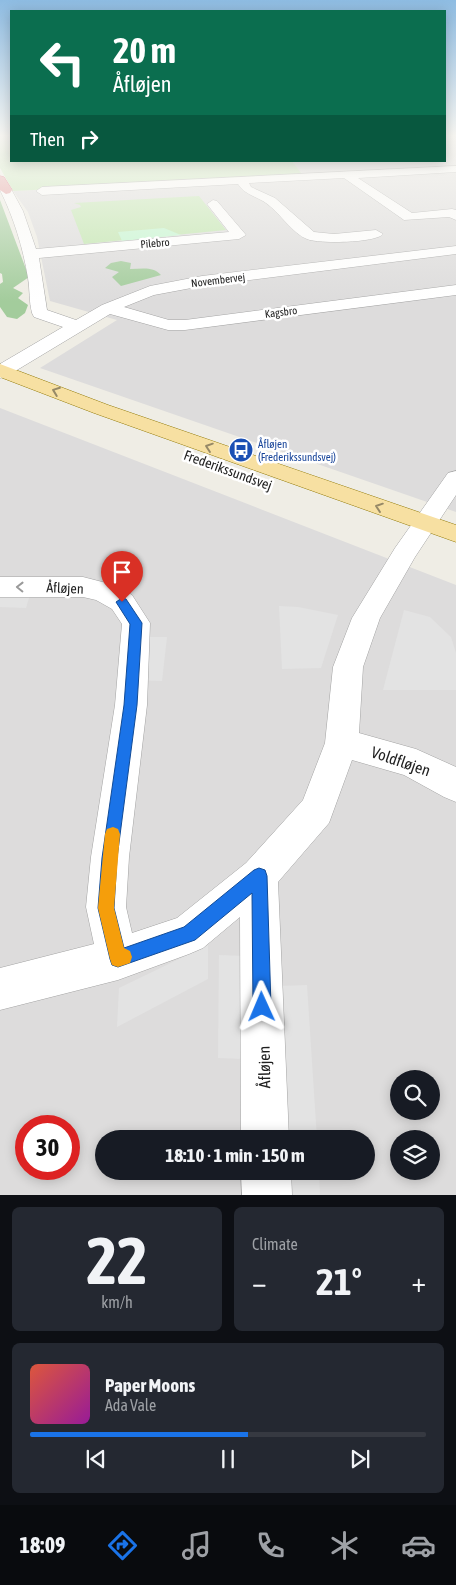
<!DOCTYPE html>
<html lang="en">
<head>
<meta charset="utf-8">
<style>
  :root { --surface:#171b24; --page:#242831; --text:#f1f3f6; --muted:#9ea1a6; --line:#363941; --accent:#1a73e8 }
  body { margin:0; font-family:"Asap Condensed",sans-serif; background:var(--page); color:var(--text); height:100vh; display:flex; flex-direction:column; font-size:19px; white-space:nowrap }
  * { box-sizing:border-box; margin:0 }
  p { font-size:16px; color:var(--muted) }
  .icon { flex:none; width:28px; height:28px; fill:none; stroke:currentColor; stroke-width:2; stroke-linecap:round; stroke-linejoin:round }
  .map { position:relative; height:1195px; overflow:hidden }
  .drawer { display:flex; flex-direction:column; gap:12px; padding:12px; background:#0d0f14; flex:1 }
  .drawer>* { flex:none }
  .top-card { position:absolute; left:10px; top:10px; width:436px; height:152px; border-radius:0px; box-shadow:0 2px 12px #0003; background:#0b6e4f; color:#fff; overflow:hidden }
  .fabs { position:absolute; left:390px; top:1070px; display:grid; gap:10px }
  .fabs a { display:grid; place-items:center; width:50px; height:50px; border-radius:50%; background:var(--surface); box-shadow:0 2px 12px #0003; font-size:25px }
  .speed { position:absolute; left:15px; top:1115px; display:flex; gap:10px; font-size:25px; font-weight:700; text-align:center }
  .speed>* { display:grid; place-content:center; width:65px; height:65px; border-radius:50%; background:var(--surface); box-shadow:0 2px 12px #0003; line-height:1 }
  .speed .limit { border:8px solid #d22; background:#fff; color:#111 }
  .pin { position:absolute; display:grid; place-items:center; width:42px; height:42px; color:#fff; margin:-51px -21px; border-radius:50% 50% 50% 0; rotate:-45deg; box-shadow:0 0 5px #0007 }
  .pin .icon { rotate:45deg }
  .me { position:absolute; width:55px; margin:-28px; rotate:359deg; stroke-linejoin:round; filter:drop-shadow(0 0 4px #0008) }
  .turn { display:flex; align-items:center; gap:18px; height:105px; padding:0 20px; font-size:22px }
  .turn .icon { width:65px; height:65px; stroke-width:2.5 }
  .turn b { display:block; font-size:35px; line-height:42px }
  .then { display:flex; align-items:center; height:48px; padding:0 20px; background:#0003; gap:10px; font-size:19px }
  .big { font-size:38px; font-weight:700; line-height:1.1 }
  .drawer .tile { flex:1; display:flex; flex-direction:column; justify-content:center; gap:8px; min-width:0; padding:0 18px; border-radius:8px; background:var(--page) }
  .drawer .dial { align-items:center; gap:0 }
  .dial b { font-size:65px; line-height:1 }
  .song { display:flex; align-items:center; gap:15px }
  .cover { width:60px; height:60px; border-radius:8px; background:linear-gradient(135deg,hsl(10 70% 55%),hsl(300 70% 35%)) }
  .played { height:5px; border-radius:2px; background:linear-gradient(90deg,var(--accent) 55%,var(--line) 55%) }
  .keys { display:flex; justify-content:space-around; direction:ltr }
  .heat { display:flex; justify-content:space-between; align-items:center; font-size:28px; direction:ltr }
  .drawer .tiles { flex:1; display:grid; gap:12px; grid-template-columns:1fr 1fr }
  .tile:last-child { grid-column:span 2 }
  .trip { position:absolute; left:95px; top:1130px; width:280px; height:50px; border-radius:25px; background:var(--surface); box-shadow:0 2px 12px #0003; font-weight:700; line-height:50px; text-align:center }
  .menu { display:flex; height:80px; justify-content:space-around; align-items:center; background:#090b0e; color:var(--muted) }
  .menu .icon { width:35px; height:35px }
  .menu .current { color:var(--accent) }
  .menu b { font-size:22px; color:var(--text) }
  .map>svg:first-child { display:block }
  .residential { fill:#dddcdc; fill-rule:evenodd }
  .grass { fill:#c1e6ae }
  .forest { fill:#a3cc9c }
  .park { fill:#c4f7d0 }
  .parking { fill:#e3e3e3 }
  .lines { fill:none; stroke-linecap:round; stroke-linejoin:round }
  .minor-casing { stroke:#a3a3a3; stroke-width:1 }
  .major-casing { stroke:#927a08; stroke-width:1 }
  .highway-casing { stroke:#d22d4c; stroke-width:1 }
  .minor { fill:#fff; fill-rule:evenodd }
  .major { fill:#f7e0a2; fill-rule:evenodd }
  .highway { fill:#e29193; fill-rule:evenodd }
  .oneway { stroke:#968967 }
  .oneway2 { stroke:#9a9a9a }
  .route { fill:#1a73e8; stroke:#114b97 }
  .slow { fill:#f59e0b }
  .labels { text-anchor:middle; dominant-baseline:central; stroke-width:5; stroke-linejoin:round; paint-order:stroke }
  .far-street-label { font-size:11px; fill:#1f1f1f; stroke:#fff }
  .far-transit-label { font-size:11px; fill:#164399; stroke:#fff; text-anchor:start }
  .street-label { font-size:14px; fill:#1f1f1f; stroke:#fff }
  .near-street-label { font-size:16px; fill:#1f1f1f; stroke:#fff }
</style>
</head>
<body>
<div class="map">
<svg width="456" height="1195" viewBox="0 0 456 1195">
  <rect width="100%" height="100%" fill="#efede5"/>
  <g class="residential">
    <path d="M445 135H456V512L40 368 117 320 50 301 37 237 28 212 13 191 303 177 292 161H445Z"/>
    <path d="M0 408 456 585V1195H0ZM399 1079H431V1111H399ZM26 1126H69V1169H26ZM104 1139H366V1171H104ZM399 1139H431V1171H399Z"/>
  </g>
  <g class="grass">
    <path d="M0 135H11V161H292L304 177 13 191 0 168Z"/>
    <path d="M199 196 226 230 84 244 71 210 81 207 80 205 74 203Z"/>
  </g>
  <g class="forest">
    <path d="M0 200 29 277 13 288 23 293 18 298 28 305 25 313 17 319 7 317 0 307V284L3 282 2 274 0 273Z"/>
    <path d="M121 261 131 263 130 269C142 269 153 266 161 275L121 286 112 277 119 272 105 268 111 263Z"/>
  </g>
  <path class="park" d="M164 228 181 235 122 241 118 232Z"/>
  <g class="parking">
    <path d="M0 584 33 585 26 608 0 607Z"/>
    <path d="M279 606 298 607 338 615 321 668 282 669Z"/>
    <path d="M404 610 430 617 451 637 456 653V690H383Z"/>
    <path d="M131 637H167L162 681 125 680Z"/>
    <path d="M208 945V979L117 1027 119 988Z"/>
    <path d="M219 955 245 956 244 1059 218 1058Z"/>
    <path d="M307 985 317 1139H284L279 986Z"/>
    <path d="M286 1171H319L320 1195H287Z"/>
  </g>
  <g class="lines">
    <defs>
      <g id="minor">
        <path d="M456 166V172L358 178 412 213 452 209 456 210V220L449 217 404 220 344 178 249 183 251 187 275 198 314 232 334 234 376 230 383 234C376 243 318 244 307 239 293 234 279 212 266 203 256 196 245 195 238 184L42 195 36 191 42 187Z"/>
        <path d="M6 186 10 187 23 211 36 249 229 232 207 204 213 200 217 201 246 235 239 239 39 258 47 310 76 320 102 305 150 286 202 276 456 246V254L202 286 154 295 124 307 169 320H185L456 285V295L185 330H168L110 314 7 376 0 378V364L63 327 34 317 32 313C29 302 30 290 28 278 23 248 14 218 0 190Z"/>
        <path d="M456 471V495L415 557 380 618 363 667 359 733 416 749 456 767V802L444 797 404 775 352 760 329 823 278 882 289 1139H241L240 917 203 948 189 954 118 980 0 1010V968L94 944 86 907 91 857 115 705 122 624 112 609 96 600 83 597H0V577H83L114 585 132 595 150 623 147 705 129 857 126 907 132 933 177 918 246 863 303 800 325 743 333 667 352 618 395 548 448 473Z"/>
        <path d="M241 1171H291L292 1195H242Z"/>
      </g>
      <path id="major" d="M0 364 108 405 456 525V542L94 413 0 377Z"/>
      <path id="highway" d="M0 176 4 177 12 190 10 193 6 194 0 190Z"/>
    </defs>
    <use href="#minor" class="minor-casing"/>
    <use href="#major" class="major-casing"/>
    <use href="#highway" class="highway-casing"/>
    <use href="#minor" class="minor"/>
    <use href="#major" class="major"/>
    <use href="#highway" class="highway"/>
  </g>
  <defs><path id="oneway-chevron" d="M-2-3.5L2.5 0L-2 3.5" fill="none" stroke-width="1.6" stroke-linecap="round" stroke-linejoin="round" transform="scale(1.25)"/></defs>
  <g class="oneway">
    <use href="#oneway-chevron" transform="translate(56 391) rotate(-159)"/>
    <use href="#oneway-chevron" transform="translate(209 447) rotate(-161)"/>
    <use href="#oneway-chevron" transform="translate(379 507) rotate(-161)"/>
  </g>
  <use class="oneway2" href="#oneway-chevron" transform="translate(20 587) rotate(-179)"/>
  <linearGradient id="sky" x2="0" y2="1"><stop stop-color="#8ebce2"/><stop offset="0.45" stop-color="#f8f7f3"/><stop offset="1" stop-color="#f8f7f3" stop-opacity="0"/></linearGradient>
  <rect width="456" height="302" fill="url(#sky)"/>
  <path class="route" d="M122 598 126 599 142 623 137 705 117 858 114 908 124 948 184 927 254 870 259 868 265 870 267 876 271 1007 269 1014 262 1016 256 1014 253 1007 252 893 195 940 118 967 112 965 110 959 98 908 102 858 124 705 130 624 116 602Z"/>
  <path class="slow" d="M113 827 118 829 120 834 114 908 124 948 130 951 132 957 130 963 118 967 112 965 110 959 98 908 105 834 107 829Z"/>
  <defs>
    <symbol id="bus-disc" viewBox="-11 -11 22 22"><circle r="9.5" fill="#1a4fb4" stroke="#fff"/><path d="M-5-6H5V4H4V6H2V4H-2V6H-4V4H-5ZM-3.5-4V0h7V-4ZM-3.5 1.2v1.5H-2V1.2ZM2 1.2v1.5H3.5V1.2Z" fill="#fff"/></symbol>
  </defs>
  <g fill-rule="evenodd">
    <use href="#bus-disc" x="227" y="436" width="28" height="28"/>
  </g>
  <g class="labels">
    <g class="far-street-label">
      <text transform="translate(155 243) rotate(-5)">Pilebro</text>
      <text transform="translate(218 280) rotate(-7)">Novembervej</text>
      <text transform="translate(281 312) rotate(-7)">Kagsbro</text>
    </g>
    <g class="far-transit-label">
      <text x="258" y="444">Åfløjen<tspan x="258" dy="13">(Frederikssundsvej)</tspan></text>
    </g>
    <g class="street-label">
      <text transform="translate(228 470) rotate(20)">Frederikssundsvej</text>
      <text transform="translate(65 588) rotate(2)">Åfløjen</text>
    </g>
    <g class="near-street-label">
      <text transform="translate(401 761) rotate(19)">Voldfløjen</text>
      <text transform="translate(264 1067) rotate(-91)">Åfløjen</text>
    </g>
  </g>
</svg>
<div class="fabs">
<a><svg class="icon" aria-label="search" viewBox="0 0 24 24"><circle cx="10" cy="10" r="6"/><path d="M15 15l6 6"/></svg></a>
<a><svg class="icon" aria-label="layers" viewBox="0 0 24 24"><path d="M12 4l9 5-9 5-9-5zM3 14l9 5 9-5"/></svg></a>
</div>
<div class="speed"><div class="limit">30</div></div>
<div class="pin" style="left:122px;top:602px;background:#d93025"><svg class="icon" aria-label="arrive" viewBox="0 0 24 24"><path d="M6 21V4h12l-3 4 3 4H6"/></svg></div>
<svg class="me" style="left:262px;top:1007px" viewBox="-20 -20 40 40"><path d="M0-17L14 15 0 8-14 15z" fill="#1a73e8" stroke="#fff" stroke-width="4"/></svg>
<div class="trip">18:10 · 1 min · 150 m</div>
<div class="top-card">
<div class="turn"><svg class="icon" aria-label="left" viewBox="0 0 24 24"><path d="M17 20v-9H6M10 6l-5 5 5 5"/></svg><div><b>20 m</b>Åfløjen</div></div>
<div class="then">Then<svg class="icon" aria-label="right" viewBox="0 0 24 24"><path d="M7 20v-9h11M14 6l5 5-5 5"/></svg></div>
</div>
</div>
<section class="drawer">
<div class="tiles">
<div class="tile dial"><b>22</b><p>km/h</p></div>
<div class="tile"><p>Climate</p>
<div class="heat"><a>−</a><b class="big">21°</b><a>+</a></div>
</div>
<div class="tile">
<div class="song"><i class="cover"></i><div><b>Paper Moons</b><p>Ada Vale</p></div></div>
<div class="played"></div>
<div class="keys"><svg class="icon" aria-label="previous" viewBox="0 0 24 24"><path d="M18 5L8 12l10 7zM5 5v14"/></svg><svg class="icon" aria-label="pause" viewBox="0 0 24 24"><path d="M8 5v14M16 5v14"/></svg><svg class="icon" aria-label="next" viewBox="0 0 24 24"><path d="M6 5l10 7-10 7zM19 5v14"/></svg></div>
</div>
</div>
</section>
<nav class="menu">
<b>18:09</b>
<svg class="icon current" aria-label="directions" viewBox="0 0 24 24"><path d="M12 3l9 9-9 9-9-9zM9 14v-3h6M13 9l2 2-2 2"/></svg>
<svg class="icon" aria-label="music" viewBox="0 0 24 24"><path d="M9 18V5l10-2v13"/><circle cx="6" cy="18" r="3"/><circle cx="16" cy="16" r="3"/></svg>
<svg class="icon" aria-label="phone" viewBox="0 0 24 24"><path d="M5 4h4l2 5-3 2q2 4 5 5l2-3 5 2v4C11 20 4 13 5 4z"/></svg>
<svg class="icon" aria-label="climate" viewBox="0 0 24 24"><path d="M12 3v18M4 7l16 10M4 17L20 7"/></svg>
<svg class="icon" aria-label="car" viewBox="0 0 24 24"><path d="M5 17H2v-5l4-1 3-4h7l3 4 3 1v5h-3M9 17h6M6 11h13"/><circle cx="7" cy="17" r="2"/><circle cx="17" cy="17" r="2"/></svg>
</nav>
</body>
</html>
